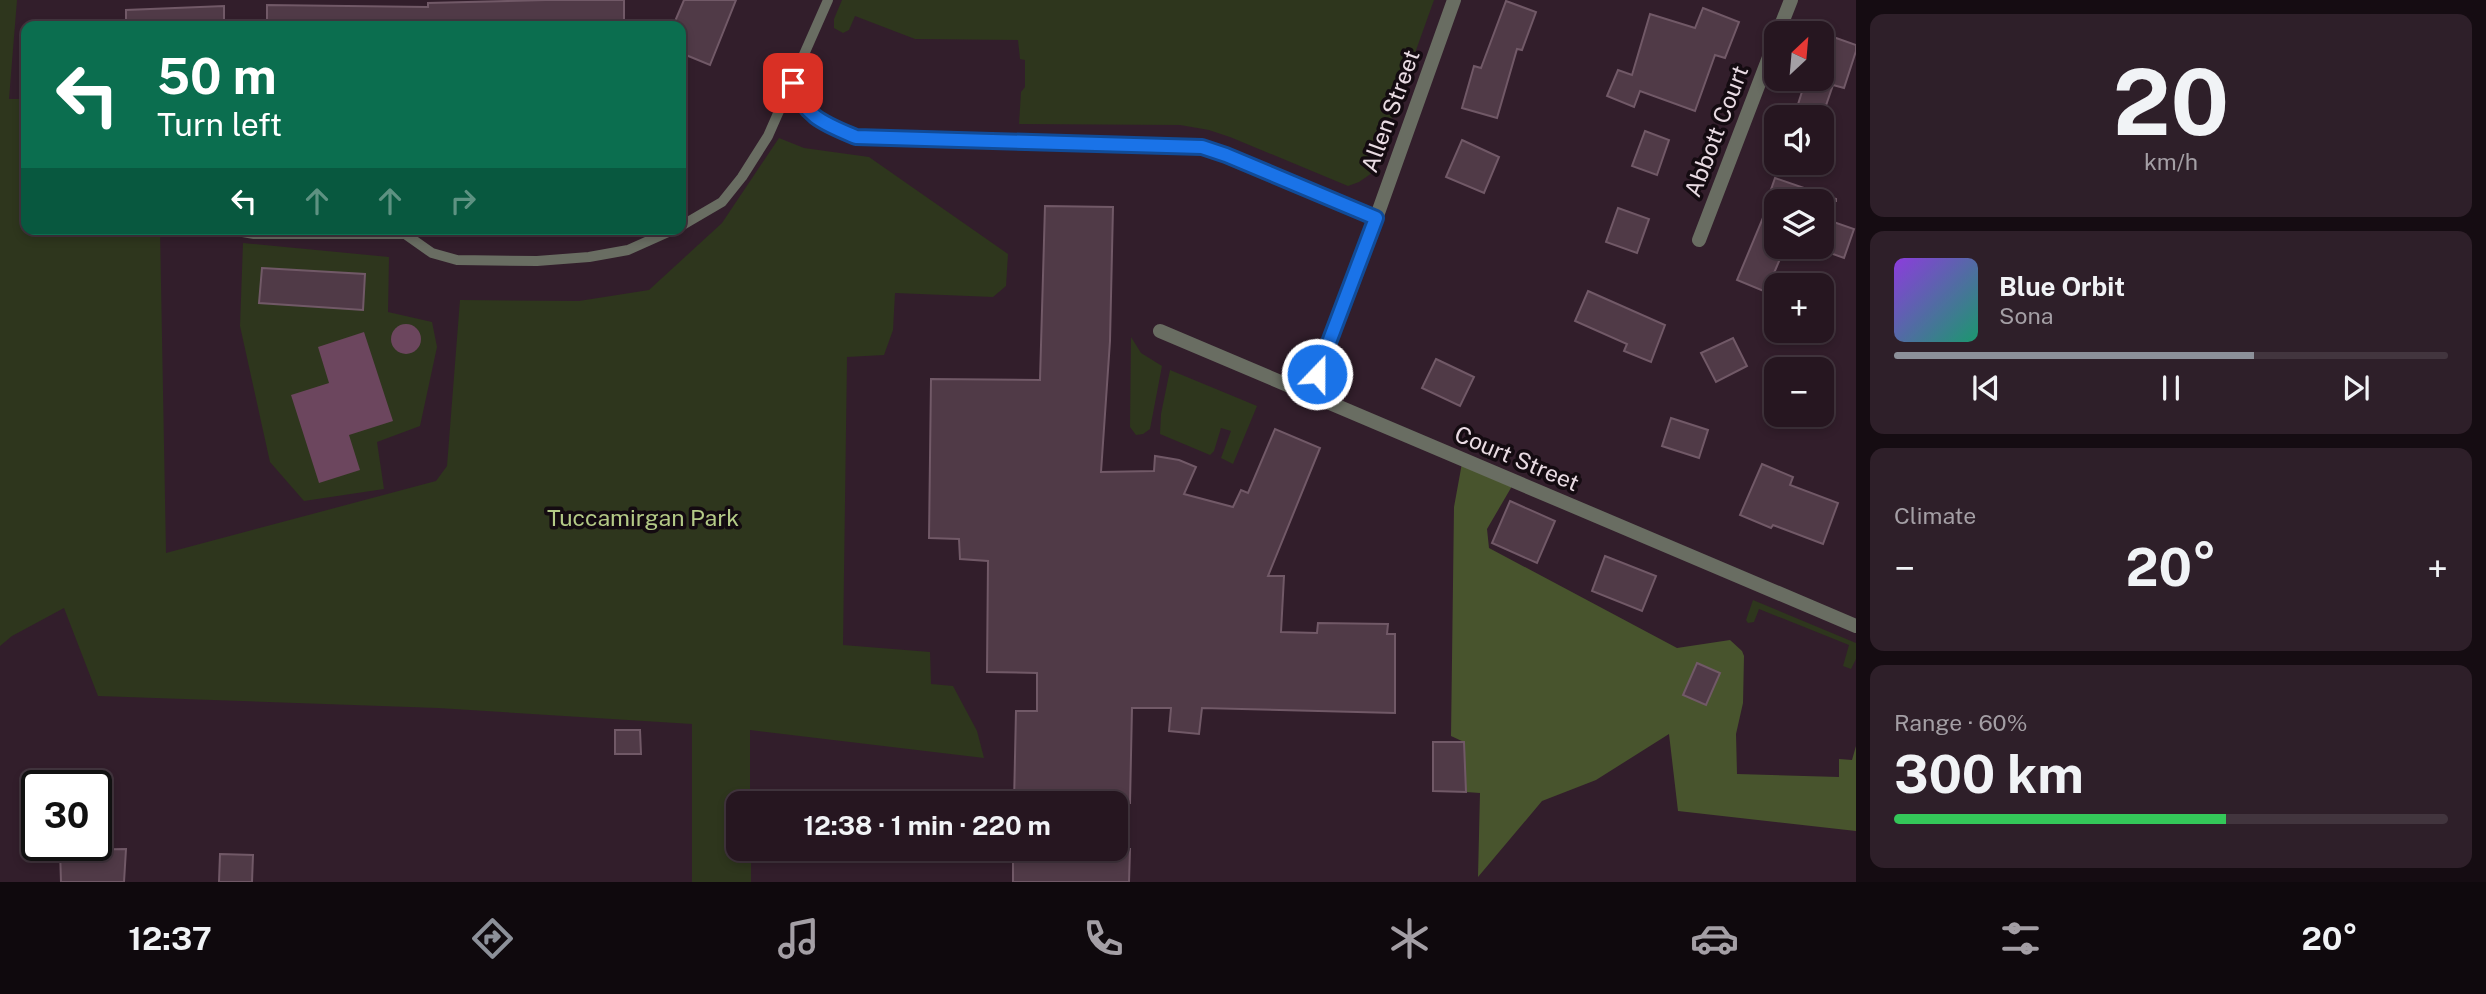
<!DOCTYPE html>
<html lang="en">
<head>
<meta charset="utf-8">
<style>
  :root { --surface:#261620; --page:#2e1f29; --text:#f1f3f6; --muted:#a49fa5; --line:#42353e; --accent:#8c9099 }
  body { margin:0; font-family:"Public Sans",sans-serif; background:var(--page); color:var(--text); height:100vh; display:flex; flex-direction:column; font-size:26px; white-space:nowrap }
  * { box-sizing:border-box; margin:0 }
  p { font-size:23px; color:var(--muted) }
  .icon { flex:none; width:38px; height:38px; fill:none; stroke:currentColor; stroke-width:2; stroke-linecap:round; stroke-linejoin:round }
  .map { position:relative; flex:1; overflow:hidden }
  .drawer { display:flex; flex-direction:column; gap:14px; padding:14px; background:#150c12; width:630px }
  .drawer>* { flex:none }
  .hud { position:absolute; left:21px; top:21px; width:665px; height:214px; border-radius:14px; box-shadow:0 4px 10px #0003,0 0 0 2px var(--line); background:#0b6e4f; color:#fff; overflow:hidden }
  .needle { width:46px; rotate:26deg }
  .controls { position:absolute; left:1764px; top:21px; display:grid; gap:14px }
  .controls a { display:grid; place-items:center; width:70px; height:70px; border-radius:14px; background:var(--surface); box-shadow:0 4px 10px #0003,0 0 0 2px var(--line); font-size:35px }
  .speed { position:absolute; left:21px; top:770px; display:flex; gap:14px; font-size:35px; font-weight:700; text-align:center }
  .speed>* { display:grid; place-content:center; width:91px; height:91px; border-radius:50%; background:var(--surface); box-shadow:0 4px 10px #0003,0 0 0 2px var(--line); line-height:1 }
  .speed .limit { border:4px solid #111; border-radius:10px; background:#fff; color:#111 }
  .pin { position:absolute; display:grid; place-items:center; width:60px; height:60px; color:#fff; margin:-30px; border-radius:14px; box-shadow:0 4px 10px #0006 }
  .me { position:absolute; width:77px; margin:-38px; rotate:22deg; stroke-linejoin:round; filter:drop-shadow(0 0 5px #0008) }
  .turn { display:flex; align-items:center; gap:24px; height:147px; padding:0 21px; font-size:32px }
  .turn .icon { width:91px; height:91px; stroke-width:2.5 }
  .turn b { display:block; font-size:49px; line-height:60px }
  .lanes { display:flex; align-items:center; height:66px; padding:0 21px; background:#0003; justify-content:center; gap:35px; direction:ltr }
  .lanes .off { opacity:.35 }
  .big { font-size:52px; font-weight:700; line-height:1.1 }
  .drawer .widget { flex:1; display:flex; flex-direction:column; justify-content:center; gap:10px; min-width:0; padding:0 24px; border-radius:14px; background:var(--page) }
  .drawer .dial { align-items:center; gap:0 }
  .dial b { font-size:91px; line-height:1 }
  .song { display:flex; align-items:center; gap:21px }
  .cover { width:84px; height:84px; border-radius:10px; background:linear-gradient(135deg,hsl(270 70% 55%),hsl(160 70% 35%)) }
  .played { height:7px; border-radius:4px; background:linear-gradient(90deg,var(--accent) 65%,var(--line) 65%) }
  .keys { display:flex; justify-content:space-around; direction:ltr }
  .heat { display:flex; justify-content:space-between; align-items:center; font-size:38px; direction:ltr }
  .charge { height:10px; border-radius:5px; background:linear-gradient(90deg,#34c759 60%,var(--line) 0) }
  .trip { position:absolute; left:726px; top:791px; width:402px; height:70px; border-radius:14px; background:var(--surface); box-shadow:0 4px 10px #0003,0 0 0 2px var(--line); font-weight:700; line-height:70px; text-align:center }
  .tab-bar { display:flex; height:112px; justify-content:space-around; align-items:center; background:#0f090d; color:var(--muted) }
  .tab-bar .icon { width:49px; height:49px }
  .tab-bar .on { color:var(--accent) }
  .tab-bar b { font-size:32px; color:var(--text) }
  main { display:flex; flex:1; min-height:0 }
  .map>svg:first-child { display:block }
  .green { fill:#2e361d }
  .forest { fill:#48542d }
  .water { fill:#6c465e }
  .building { fill:#503a47; stroke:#715967; stroke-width:2 }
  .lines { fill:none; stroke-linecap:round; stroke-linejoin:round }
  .lane { stroke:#696d62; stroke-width:10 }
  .street { stroke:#696d62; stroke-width:14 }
  .route-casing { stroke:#114b97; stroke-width:18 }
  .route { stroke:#1a73e8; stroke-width:12 }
  .labels { text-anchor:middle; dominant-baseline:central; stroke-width:7; stroke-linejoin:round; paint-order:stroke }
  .street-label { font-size:23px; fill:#e9dbe3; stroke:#140b11 }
  .park-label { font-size:23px; fill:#b4ca87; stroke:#140b11 }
</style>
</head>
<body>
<main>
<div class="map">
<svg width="1856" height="882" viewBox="0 0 1856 882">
  <rect width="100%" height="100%" fill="#321e2b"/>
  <g class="green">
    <path d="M0 0H17L9 99H26V229H160L166 553 436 481 447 466 460 300 579 301 649 290 722 223 779 138 804 148 869 157 1008 254 1006 286 993 297 895 293 893 330 884 355 847 357 843 645 930 652 931 684 953 686 977 731 984 758 750 730V803H738V849H751V882H692V724L438 708 98 696 64 608 12 636 0 646Z"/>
    <path d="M842 0H1434L1372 173 1359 182 1348 186 1230 137 1209 130 1180 125 1019 124 1021 92 1025 87V60L1020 59 1018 40 915 39 855 16 849 30 843 33 834 28V19Z"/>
    <path d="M243 243 389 257 388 312 432 322 437 347 420 426 377 442 384 489 304 501 270 462 240 326Z"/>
    <path d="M1131 337 1141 353 1162 366 1150 429 1143 434 1136 435 1130 427Z"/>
    <path d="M1170 370 1257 406 1233 464 1221 458 1231 431 1221 428 1214 451 1210 455 1160 434 1161 414Z"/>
    <path d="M1753 600 1856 643V659L1851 669 1843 666 1849 645 1759 609 1754 622 1748 623 1746 620Z"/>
  </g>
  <path class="forest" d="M1462 463 1515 481 1487 529 1489 548 1677 648 1730 640 1742 651 1744 656 1743 703 1736 734 1737 774 1839 777V759L1852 760 1856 746V831L1678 811 1669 734 1596 780 1542 801 1478 877 1480 793 1466 792 1464 742 1451 736 1454 507Z"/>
  <g class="water">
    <circle cx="406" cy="339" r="15"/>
    <path d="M364 332 393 421 349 435 360 470 319 483 291 395 329 383 318 347Z"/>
  </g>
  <g class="building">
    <path d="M546 0H624V26H267V5L428 7V3Z"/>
    <path d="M684 0H736L710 65 681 53V26H673Z"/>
    <path d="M1506 1 1536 12 1522 50 1517 49 1497 118 1462 108 1474 66 1481 68Z"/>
    <path d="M224 6V26H126V10Z"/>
    <path d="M1703 8 1739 22 1725 58 1715 55 1695 111 1640 91 1634 107 1607 96 1618 70 1632 75 1650 14 1695 28Z"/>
    <path d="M1822 33 1856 45V51L1844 88 1833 85 1822 117H1794L1806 79H1822Z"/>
    <path d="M1645 131 1669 140 1657 175 1632 166Z"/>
    <path d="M1462 140 1499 157 1484 193 1446 177Z"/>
    <path d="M1775 178 1836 199V201H1776V247H1785L1766 292 1737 280 1770 201H1767Z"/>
    <path d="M1045 206 1113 207 1110 341 1101 472 1154 471 1155 456 1179 460 1196 467 1184 494 1233 507 1241 490 1248 493 1275 429 1320 448 1268 576H1284L1281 632 1317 633 1318 623 1388 624 1387 634H1395V713L1202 708 1199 734 1169 731 1171 708H1132L1130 803H1014L1016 711H1037V673L987 672 988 561 960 559 959 539 929 538 931 379 1040 380Z"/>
    <path d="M1618 208 1649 219 1637 253 1606 242Z"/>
    <path d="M1822 218 1854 229 1844 258 1822 250Z"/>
    <path d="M262 268 365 274 363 310 259 303Z"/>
    <path d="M1588 291 1665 325 1651 362 1624 351 1627 344 1575 321Z"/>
    <path d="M1733 338 1747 366 1716 382 1701 353Z"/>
    <path d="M1436 359 1474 377 1460 406 1422 388Z"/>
    <path d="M1671 418 1708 430 1699 458 1662 446Z"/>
    <path d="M1762 464 1793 477 1790 485 1838 503 1823 544 1773 525 1771 528 1740 515Z"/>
    <path d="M1510 501 1555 521 1537 563 1492 543Z"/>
    <path d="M1605 556 1656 576 1642 611 1592 591Z"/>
    <path d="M1697 663 1720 673 1706 705 1683 695Z"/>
    <path d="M615 730H640L641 754H615Z"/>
    <path d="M1433 742H1464L1466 792 1433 791Z"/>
    <path d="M126 849 124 882H61L60 850Z"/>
    <path d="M1013 849H1130L1129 882H1013Z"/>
    <path d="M220 854 253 855 252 882H219Z"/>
  </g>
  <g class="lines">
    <g class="lane">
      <path d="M793 84C804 117 825 124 856 137L1202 147 1226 155 1376 218"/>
      <path d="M681 226 722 202 742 177 768 136 828 0"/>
      <path d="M226 229 254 234H405L432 253 457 260 537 261 589 257 628 250 675 229"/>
    </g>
    <g class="street">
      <path d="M1778 33 1791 0"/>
      <path d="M1699 240 1776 39"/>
      <path d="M1160 331 1856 626"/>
      <path d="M1309 395 1353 283 1454 0"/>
    </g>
  </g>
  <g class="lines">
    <defs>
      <path id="route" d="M793 83C804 117 825 124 856 137L1202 147 1226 155 1376 218 1317 374"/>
    </defs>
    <use href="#route" class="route-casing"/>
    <use href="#route" class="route"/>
  </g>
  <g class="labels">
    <g class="street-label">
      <text transform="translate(1390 111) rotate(-70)">Allen Street</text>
      <text transform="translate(1716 131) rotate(-69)">Abbott Court</text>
      <text transform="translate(1517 458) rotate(23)">Court Street</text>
    </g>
    <g class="park-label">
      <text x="643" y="517">Tuccamirgan Park</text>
    </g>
  </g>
</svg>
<div class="controls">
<a><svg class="needle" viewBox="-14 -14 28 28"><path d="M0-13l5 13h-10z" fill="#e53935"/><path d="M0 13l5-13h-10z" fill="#a49fa5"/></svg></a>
<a><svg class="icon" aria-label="sound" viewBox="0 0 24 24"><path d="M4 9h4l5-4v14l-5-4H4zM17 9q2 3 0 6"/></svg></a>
<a><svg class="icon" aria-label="layers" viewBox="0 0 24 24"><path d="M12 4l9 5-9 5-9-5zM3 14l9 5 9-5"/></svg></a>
<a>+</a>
<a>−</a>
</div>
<div class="speed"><div class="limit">30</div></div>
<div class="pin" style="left:793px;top:83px;background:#d93025"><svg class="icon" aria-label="arrive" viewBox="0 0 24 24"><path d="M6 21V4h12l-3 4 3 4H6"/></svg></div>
<svg class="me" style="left:1317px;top:374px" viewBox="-20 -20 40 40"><circle r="17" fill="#1a73e8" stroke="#fff" stroke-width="3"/><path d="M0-11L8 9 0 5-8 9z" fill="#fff"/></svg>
<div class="trip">12:38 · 1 min · 220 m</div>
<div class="hud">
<div class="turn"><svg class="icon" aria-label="left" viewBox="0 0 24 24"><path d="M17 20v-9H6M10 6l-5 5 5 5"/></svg><div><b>50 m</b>Turn left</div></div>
<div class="lanes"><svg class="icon" aria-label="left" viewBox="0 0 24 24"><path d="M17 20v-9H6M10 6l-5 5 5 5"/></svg><svg class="icon off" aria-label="ahead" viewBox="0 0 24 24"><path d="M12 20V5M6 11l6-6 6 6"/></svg><svg class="icon off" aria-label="ahead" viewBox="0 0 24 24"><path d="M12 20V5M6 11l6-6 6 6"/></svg><svg class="icon off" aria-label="right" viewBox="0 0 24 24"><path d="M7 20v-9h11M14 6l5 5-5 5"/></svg></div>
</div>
</div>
<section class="drawer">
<div class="widget dial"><b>20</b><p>km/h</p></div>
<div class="widget">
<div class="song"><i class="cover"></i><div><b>Blue Orbit</b><p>Sona</p></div></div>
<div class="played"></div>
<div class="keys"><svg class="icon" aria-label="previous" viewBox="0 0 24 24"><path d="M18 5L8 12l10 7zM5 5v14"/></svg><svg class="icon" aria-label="pause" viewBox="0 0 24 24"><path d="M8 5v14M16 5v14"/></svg><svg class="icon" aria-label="next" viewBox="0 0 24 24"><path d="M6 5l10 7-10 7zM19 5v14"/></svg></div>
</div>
<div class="widget"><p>Climate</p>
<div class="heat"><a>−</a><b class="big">20°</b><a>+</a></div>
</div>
<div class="widget"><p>Range · 60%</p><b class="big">300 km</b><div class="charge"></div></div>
</section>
</main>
<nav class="tab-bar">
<b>12:37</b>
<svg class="icon on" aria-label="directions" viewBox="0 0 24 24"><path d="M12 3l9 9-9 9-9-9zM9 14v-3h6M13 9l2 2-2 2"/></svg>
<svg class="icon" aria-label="music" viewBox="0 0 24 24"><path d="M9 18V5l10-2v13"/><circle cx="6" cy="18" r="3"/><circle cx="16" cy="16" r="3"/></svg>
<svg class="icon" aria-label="phone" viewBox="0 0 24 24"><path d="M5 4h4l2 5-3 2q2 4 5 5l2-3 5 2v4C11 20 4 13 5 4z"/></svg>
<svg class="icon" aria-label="climate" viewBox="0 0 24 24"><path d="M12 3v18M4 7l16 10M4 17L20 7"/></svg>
<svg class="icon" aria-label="car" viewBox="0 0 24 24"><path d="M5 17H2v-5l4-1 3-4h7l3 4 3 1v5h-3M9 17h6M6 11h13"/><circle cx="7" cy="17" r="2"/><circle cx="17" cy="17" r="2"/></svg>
<svg class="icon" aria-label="filters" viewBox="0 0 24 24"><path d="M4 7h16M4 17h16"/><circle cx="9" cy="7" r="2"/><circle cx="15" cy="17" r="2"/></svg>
<b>20°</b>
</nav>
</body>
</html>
